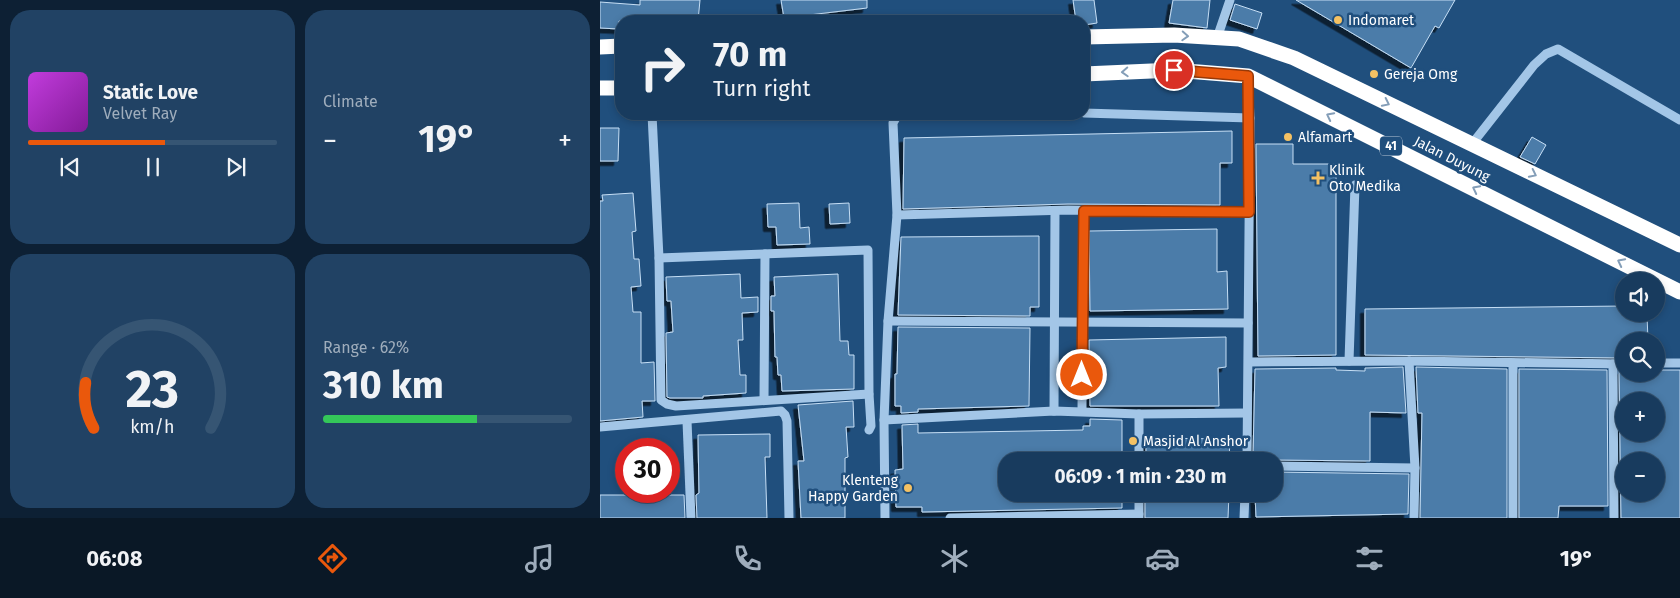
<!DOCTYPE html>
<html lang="en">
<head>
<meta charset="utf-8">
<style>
  :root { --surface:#183b5e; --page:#214264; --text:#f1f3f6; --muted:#9fadbc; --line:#365573; --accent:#ea580c }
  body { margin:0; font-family:"Fira Sans",sans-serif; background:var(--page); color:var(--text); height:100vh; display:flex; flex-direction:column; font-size:19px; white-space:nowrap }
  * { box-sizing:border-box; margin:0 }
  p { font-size:16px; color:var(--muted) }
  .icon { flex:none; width:28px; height:28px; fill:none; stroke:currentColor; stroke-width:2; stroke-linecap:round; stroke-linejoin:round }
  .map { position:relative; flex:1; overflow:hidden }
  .drawer { display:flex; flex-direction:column; gap:10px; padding:10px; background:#0d2034; width:600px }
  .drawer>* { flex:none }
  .hud { position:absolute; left:15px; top:15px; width:475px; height:105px; border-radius:20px; box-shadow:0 2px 8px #0003,0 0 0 1px var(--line); background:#183b5e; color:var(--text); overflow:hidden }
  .tools { position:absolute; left:1015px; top:272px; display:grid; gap:10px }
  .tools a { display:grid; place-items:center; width:50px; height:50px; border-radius:50%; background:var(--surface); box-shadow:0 2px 8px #0003,0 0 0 1px var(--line); font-size:25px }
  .speed { position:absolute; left:15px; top:438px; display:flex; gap:10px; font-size:25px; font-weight:700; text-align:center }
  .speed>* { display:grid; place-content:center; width:65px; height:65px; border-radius:50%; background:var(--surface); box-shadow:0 2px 8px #0003,0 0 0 1px var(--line); line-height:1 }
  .speed .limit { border:8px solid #d22; background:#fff; color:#111 }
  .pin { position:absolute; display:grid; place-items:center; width:42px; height:42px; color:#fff; margin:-21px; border:2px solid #fff; border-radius:50%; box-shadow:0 1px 5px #0007 }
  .me { position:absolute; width:55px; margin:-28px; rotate:0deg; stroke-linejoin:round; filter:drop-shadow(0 0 4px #0008) }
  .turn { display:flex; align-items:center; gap:18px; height:105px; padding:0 15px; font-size:22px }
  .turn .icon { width:65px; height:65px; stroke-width:2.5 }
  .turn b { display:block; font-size:35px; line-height:42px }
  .big { font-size:38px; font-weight:700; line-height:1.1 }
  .drawer .tile { flex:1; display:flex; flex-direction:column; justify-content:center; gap:8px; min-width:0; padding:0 18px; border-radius:20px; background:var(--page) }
  .drawer .dial { align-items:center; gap:0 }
  .dial svg { height:130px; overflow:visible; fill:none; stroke:var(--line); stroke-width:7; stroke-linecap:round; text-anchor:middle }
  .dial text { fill:var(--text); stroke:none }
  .song { display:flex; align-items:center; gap:15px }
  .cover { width:60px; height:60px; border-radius:8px; background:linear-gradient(135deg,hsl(290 70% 55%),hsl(290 70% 35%)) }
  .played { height:5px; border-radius:2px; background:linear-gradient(90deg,var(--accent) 55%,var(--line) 55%) }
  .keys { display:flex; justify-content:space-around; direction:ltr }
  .heat { display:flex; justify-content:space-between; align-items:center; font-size:28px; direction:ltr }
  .charge { height:8px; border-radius:4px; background:linear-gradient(90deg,#34c759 62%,var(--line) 0) }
  .drawer .tiles { flex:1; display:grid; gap:10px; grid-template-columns:repeat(2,1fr) }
  .trip { position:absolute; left:398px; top:452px; width:285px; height:50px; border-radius:20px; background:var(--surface); box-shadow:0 2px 8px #0003,0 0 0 1px var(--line); font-weight:700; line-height:50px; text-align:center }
  .dock { display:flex; height:80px; justify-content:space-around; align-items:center; background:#0a1826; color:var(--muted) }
  .dock .icon { width:35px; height:35px }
  .dock .current { color:var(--accent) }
  .dock b { font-size:22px; color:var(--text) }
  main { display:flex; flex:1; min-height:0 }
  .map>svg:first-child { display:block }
  .building { fill:#4c7ba9; stroke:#c6dff5; fill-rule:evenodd; filter:url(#shadow) }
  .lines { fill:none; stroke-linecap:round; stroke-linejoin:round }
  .minor { stroke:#a3c6e7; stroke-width:9 }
  .highway { stroke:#fff; stroke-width:15 }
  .oneway { stroke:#849eb8 }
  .route-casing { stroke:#983908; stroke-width:12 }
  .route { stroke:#ea580c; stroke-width:9 }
  .poi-dot { fill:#f4c163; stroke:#204f7d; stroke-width:2 }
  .labels { text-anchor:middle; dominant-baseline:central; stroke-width:5; stroke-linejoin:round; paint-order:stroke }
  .shield { fill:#204f7d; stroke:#bccad8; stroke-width:1 }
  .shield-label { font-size:12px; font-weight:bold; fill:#fff }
  .poi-label { font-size:14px; fill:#fff; stroke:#204f7d; text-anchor:start }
  .street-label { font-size:14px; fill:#fff; stroke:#204f7d }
</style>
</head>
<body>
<main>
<section class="drawer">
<div class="tiles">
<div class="tile">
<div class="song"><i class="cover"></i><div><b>Static Love</b><p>Velvet Ray</p></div></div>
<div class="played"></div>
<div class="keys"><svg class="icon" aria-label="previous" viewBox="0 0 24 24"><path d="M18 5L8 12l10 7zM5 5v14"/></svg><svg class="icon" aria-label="pause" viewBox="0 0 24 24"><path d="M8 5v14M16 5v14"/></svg><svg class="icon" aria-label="next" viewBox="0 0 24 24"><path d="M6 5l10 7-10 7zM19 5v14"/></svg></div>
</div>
<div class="tile"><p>Climate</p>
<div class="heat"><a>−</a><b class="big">19°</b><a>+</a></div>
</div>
<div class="tile dial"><svg viewBox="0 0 100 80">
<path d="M14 69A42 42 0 1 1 86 69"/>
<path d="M14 69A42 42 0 0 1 9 41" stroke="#ea580c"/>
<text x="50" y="56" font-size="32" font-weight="700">23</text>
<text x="50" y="72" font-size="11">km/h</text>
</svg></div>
<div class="tile"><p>Range · 62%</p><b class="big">310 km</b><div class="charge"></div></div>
</div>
</section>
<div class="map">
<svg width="1080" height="518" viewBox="0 0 1080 518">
  <defs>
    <filter id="shadow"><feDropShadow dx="-4.5" dy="4.5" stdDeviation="0" flood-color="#0009"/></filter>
  </defs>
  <rect width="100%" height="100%" fill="#204f7d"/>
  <g class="building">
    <path d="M40 0H100L98 21H19V29L0 28V2L40 5Z"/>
    <path d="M181 0H267V8L184 18Z"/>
    <path d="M473 0H494L497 23 484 25V21H476Z"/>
    <path d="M573 0H610L607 28 569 23Z"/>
    <path d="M696 0H855L839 28 835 26 811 68Z"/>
    <path d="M635 4 662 13 657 29 630 20Z"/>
    <path d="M0 128H19L18 161H0Z"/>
    <path d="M632 131V163H620V205L468 204 303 209 304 138Z"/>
    <path d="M932 137 946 145 935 164 920 157Z"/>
    <path d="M656 144H693V164H736V355L658 356Z"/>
    <path d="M33 193 36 231 32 232 34 259H39L41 286 31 287 33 312H41V363L54 362 55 401H42L43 417 0 421V201H3L2 195Z"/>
    <path d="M199 203 200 228 209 227 210 244 177 245 176 227H168L167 204Z"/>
    <path d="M249 203 250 223 230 224 229 204Z"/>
    <path d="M617 229V272L627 271 628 309 490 311 489 231Z"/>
    <path d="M439 236V307H430V316L298 315 301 237Z"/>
    <path d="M140 274 141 298 158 297V312L142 313 143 340H138L140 375H146V393L103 396V398H70L67 397 66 333 73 332 71 301H67L66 277Z"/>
    <path d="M238 274 240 341H248L249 355H254V389L182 391 181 375H178L177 357H175L174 311H171V296H175L174 277Z"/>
    <path d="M1024 306V314H1047L1048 341H1024V358L765 355V309Z"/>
    <path d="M298 327 430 328 429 406 318 409V412L301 413V406H295V374H297Z"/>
    <path d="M626 337V367L618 368 619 406H490L489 340Z"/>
    <path d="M803 367 806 413 770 412V461L674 460V455L653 456 655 369 736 368V370L765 371V368Z"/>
    <path d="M816 367 907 369V518H820L822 413H818Z"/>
    <path d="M919 369 1007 370 1008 506H959L958 518H919Z"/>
    <path d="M1019 370H1024V374H1056V370H1080V518H1021ZM1024 401H1056V434H1024ZM1024 461H1056V494H1024Z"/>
    <path d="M253 401 254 427H246L248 457 245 458V518H201L198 461H204L198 405Z"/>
    <path d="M490 419 522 420V461H406V494H522V508L322 512V507H296L295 470 303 469 302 425 318 424V433L483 430V426H490Z"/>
    <path d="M170 434V457H165L167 518H97L96 495 99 493 98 435Z"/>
    <path d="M546 438 630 439 629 461H546Z"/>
    <path d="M674 472 809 474 808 514 656 517 655 494H674Z"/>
    <path d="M37 491H68V495H84L85 518H0V495H37Z"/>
    <path d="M545 494H629L628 518H545Z"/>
  </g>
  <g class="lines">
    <g class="minor">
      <path d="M617 38 630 0"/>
      <path d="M484 113 650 118"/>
      <path d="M52 114 59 258 61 400 67 404 76 406 269 394"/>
      <path d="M872 144 934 65 946 54 958 49 1080 120"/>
      <path d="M297 215 468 210 649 212"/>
      <path d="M59 258 268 250 269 394 271 426 269 430"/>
      <path d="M288 321 648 323"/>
      <path d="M749 361 755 185"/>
      <path d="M809 361 815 468 814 518"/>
      <path d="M649 362 809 361 1024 364"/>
      <path d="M1056 363H1080"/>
      <path d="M1013 364 1014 518"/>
      <path d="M164 400 165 254"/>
      <path d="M454 411 455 211"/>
      <path d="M482 411 483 211"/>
      <path d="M284 420 454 411 539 414 647 413"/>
      <path d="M87 421 91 518"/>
      <path d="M0 427 181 411 185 415 187 421 189 518"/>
      <path d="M539 461V414"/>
      <path d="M647 461 650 118 648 76"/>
      <path d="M674 466 815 468"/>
      <path d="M285 518 284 420 288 321 297 215 293 123 298 114"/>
      <path d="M350 518 539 514"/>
      <path d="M539 518V494"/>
      <path d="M644 518 645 494"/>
      <path d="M913 518V363"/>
    </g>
    <g class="highway">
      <path d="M484 37 574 35 639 39 694 58 1080 245"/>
      <path d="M0 47 21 46"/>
      <path d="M484 74 574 70 648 76 1080 292"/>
      <path d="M0 88H21"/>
    </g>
  </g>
  <defs><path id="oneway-chevron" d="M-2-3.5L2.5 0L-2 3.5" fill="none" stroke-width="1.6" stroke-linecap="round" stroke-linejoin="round" transform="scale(1.25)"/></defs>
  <g class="oneway">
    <use href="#oneway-chevron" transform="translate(585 36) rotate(3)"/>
    <use href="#oneway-chevron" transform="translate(525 72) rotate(177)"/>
    <use href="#oneway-chevron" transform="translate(786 103) rotate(26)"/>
    <use href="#oneway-chevron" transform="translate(730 116) rotate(-153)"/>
    <use href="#oneway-chevron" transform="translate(933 174) rotate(26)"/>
    <use href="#oneway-chevron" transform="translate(876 189) rotate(-153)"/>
    <use href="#oneway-chevron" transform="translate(1021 262) rotate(-153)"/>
  </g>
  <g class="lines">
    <defs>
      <path id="route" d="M482 375 484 211 649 212 648 76 574 70"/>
    </defs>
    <use href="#route" class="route-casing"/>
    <use href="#route" class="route"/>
  </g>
  <g class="poi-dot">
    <circle cx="738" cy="20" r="5"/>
    <circle cx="774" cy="74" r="5"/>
    <circle cx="688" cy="137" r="5"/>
    <path d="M715.5 170.5h5v5h5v5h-5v5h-5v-5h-5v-5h5z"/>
    <circle cx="533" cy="441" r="5"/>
    <circle cx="308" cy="488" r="5"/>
  </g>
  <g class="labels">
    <rect class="shield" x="780" y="136.5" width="22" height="19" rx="4"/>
    <g class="shield-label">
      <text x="791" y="146">41</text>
    </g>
    <g class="poi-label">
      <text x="748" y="20">Indomaret</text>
      <text x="784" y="74">Gereja Omg</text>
      <text x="698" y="137">Alfamart</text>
      <text x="729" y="170">Klinik<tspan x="729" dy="16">Oto Medika</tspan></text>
      <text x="543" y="441">Masjid Al Anshor</text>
      <text x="298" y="480" text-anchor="end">Klenteng<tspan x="298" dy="16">Happy Garden</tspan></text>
    </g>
    <g class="street-label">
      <text transform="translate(852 159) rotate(27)">Jalan Duyung</text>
    </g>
  </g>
</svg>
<div class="tools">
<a><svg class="icon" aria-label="sound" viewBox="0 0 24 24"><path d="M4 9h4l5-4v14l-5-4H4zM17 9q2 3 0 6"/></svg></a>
<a><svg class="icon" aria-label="search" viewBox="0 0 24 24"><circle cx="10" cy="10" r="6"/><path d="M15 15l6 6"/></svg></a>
<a>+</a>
<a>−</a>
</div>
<div class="speed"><div class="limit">30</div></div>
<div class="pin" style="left:574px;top:70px;background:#d93025"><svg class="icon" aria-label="arrive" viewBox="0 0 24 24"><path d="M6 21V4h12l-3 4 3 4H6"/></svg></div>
<svg class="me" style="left:482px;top:375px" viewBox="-20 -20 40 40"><circle r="17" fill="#ea580c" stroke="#fff" stroke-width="3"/><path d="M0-11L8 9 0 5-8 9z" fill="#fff"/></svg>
<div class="trip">06:09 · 1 min · 230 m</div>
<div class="hud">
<div class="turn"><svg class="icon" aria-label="right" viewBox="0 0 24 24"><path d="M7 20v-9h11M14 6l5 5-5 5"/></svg><div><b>70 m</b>Turn right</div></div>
</div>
</div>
</main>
<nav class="dock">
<b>06:08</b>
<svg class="icon current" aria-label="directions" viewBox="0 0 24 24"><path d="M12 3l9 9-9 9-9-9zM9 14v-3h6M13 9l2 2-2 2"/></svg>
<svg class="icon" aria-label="music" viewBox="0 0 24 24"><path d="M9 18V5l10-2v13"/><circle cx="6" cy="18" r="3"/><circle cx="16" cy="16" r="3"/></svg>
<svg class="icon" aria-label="phone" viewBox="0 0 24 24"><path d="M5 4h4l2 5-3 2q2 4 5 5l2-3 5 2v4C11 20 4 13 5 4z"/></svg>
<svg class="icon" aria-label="climate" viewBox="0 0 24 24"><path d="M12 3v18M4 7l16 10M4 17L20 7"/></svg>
<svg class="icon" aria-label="car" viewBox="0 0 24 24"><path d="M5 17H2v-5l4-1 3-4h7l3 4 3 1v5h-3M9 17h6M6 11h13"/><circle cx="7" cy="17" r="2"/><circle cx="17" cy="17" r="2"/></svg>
<svg class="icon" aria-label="filters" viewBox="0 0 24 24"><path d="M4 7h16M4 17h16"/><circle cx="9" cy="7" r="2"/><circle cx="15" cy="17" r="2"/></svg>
<b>19°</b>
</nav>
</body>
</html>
